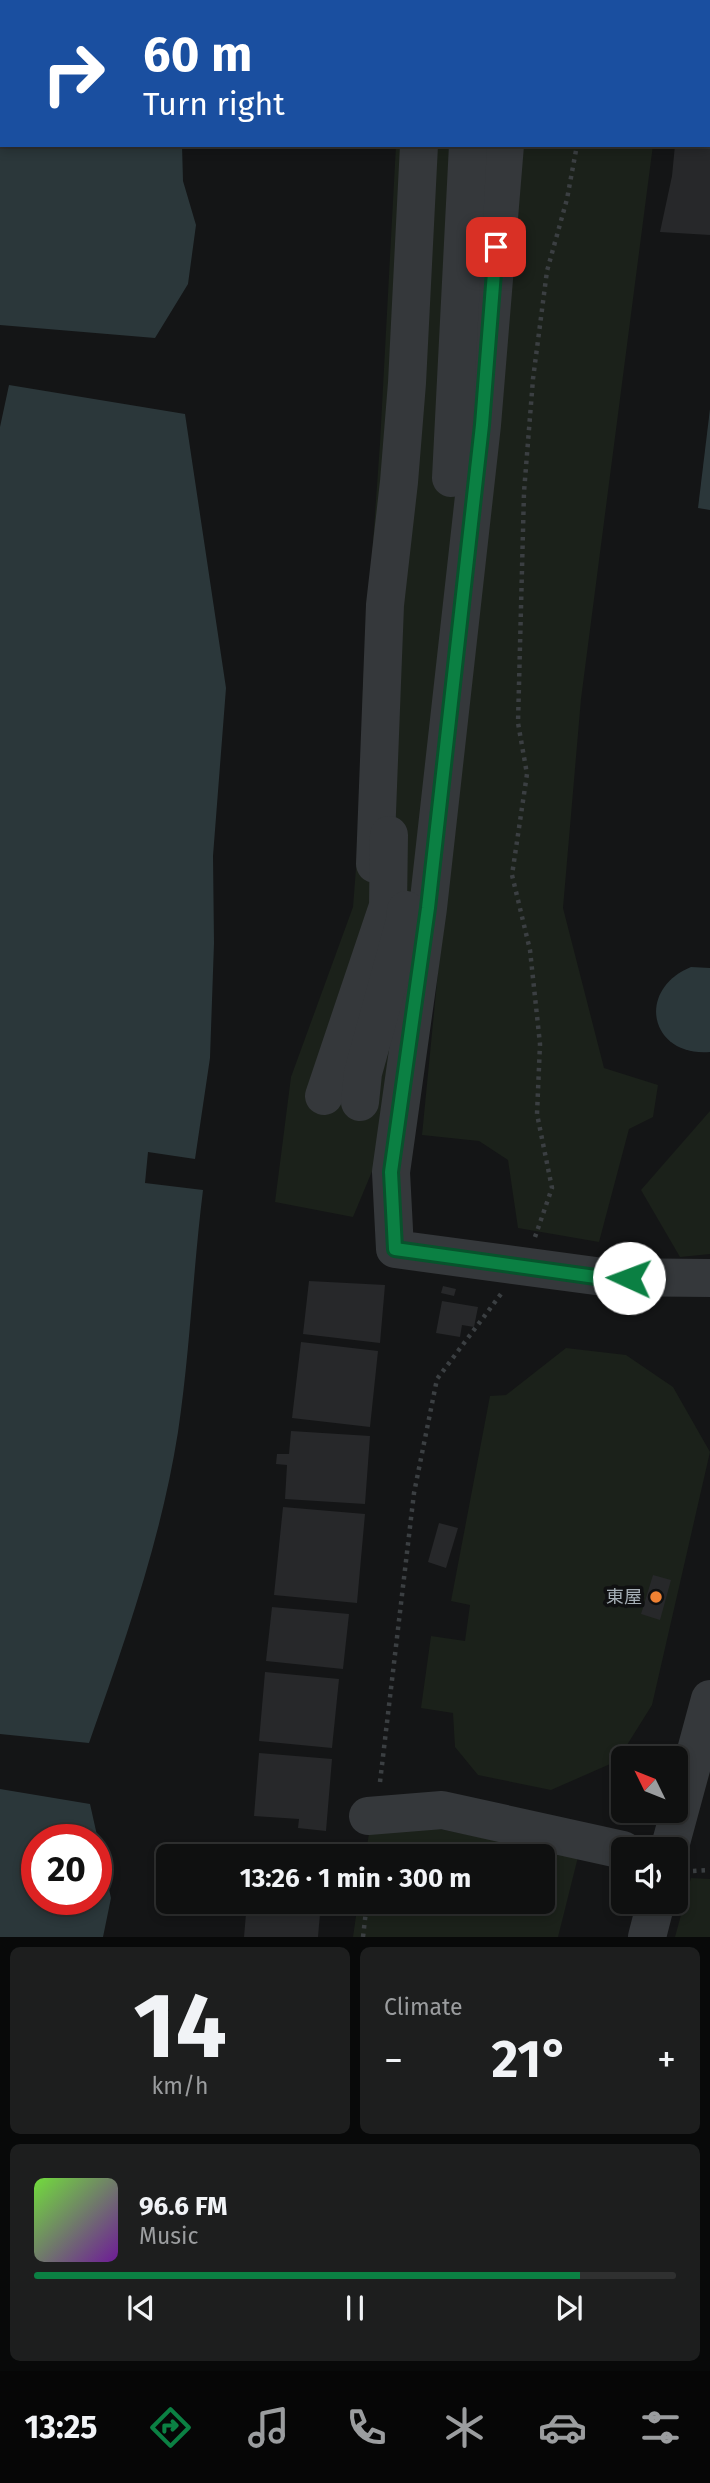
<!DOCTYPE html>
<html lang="en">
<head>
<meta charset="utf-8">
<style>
  :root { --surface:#0f1010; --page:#1d1e1e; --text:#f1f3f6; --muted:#9b9d9f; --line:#2f3030; --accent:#0b8043 }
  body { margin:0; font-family:"Fira Sans","Noto Sans JP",sans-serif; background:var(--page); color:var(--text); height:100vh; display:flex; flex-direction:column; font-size:26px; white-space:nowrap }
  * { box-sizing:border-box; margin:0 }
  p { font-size:23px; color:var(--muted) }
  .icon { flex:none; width:38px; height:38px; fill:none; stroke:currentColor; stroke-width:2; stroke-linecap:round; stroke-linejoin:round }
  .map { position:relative; height:1937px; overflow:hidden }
  .side { display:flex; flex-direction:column; gap:10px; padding:10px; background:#080909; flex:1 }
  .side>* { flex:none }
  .top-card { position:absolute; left:0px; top:0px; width:710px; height:147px; box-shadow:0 4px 10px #0003,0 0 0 2px var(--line); background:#1a4fa0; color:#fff; overflow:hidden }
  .needle { width:46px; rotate:313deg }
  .buttons { position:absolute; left:611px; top:1746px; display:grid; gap:14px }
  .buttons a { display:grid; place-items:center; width:77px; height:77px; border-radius:10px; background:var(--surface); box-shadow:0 4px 10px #0003,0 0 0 2px var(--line); font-size:35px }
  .speed { position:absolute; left:21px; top:1824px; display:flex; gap:14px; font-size:35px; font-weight:700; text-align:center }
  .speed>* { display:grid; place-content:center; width:91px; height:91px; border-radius:50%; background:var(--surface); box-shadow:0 4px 10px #0003,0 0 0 2px var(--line); line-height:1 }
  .speed .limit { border:10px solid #d22; background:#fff; color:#111 }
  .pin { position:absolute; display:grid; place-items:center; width:60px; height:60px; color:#fff; margin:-30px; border-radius:14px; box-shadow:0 4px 10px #0006 }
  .me { position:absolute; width:77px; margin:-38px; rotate:272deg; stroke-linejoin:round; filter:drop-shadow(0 0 5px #0008) }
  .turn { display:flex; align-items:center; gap:24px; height:147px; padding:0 28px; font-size:32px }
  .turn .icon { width:91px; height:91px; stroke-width:2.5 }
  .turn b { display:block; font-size:49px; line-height:60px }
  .big { font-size:52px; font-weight:700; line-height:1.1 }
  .side .widget { flex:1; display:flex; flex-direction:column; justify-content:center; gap:10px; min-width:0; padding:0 24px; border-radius:10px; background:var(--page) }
  .side .dial { align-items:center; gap:0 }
  .dial b { font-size:91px; line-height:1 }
  .song { display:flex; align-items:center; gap:21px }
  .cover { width:84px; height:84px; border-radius:10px; background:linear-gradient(135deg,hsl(100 70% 55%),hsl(280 70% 35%)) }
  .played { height:7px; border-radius:4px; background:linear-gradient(90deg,var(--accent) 85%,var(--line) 85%) }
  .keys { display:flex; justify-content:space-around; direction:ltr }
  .heat { display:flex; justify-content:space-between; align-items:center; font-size:38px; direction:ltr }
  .side .tiles { flex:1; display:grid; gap:10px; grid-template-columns:1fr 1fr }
  .widget:last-child { grid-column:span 2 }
  .trip { position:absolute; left:156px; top:1844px; width:399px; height:70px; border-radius:10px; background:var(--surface); box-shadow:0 4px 10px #0003,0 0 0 2px var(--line); font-weight:700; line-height:70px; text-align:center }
  .tabs { display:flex; height:112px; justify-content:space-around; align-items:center; background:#060606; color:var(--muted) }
  .tabs .icon { width:49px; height:49px }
  .tabs .active { color:var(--accent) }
  .tabs b { font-size:32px; color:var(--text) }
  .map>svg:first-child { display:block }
  .green { fill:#1b211a }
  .water { fill:#2b373a; fill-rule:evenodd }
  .building { fill:#27282a }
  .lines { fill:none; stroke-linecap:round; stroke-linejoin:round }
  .path { stroke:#3b3f42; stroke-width:4.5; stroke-dasharray:3.5 5; stroke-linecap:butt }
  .minor { stroke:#35383b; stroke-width:38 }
  .route-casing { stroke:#07532c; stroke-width:18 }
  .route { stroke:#0b8043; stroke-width:12 }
  .poi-dot { fill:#ef8133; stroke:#0f1011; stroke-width:2.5 }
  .labels { text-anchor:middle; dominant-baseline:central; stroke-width:7; stroke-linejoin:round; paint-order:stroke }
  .poi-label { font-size:18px; fill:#a6afb6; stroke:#0f1011; text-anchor:end }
</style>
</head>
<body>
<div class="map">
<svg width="710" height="1937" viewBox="0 0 710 1937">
  <rect width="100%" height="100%" fill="#141516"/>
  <g class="green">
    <path d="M396 145H492L472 418 385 1112 373 1169 353 1217 275 1202 291 1077 353 907 360 816 363 684 380 443Z"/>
    <path d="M519 145H653L581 699 563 908 604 1068 658 1085 653 1117 629 1129 599 1242 518 1228 508 1160 479 1141 422 1135Z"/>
    <path d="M710 1111V1254L680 1257 641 1190Z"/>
    <path d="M566 1348 626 1355 673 1387 710 1452 652 1705 617 1761 551 1790 478 1775 455 1747 453 1713 421 1708 431 1636 465 1641 470 1605 451 1601 490 1396 506 1395Z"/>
    <path d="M425 1826 578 1857 558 1937H353L358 1902H542V1857H365L370 1828Z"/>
    <path d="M691 1878 710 1879V1937H675Z"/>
  </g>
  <g class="water">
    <path d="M0 0H258L2 2V28Z"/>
    <path d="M0 106 2 145H182L183 181 196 225 188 284 155 338 0 325Z"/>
    <path d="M9 385 185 414 226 688 213 856 214 943 210 1058 195 1159 148 1152 145 1183 203 1190C193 1270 190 1352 178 1432 161 1540 125 1641 89 1743L0 1734V427Z"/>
    <path d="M710 409V510L698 508Z"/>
    <path d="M691 967 710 968V1052C650 1057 635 990 691 967Z"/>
    <path d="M0 1789 90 1804 111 1898 103 1937H0ZM37 1839H96V1899H37Z"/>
  </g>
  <g class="building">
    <path d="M675 145H710V235L660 232 672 176Z"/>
    <path d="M309 1281 385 1285 380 1343 303 1334Z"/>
    <path d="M443 1286 456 1289 454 1296 441 1293Z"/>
    <path d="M442 1301 478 1307 474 1327 462 1325 460 1337 436 1333Z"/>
    <path d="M301 1342 378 1351 370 1427 292 1418Z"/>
    <path d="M291 1431 370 1436 365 1504 285 1499 287 1465 276 1464 277 1454H289Z"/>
    <path d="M283 1507 365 1514 357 1603 274 1595Z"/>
    <path d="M439 1523 458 1528 446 1568 428 1562Z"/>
    <path d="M653 1575 671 1580 660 1620 641 1614Z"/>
    <path d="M272 1607 349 1614 343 1669 266 1661Z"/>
    <path d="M265 1672 339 1679 332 1748 259 1741Z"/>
    <path d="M259 1753 332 1759 326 1831 298 1828 299 1819 254 1816Z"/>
    <path d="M247 1902H321L318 1937H244Z"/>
  </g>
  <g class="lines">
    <g class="path">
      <path d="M594 2V0"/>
      <path d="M535 1237 552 1188 537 1114 540 1044 530 950 512 875 527 774 518 723 524 492 533 379 547 271 567 199 577 145"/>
      <path d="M380 1782 414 1493 437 1379 501 1294"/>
      <path d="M372 1857 373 1846"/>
      <path d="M693 1871 710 1870"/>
      <path d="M363 1937 367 1902"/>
    </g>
    <g class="minor">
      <path d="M427 2V0"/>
      <path d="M475 2V0"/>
      <path d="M522 2V0"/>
      <path d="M505 145 482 425 428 908 391 1172 395 1249 603 1277 710 1278"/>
      <path d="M451 478 468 145"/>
      <path d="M375 864 385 605 399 482 407 383 419 145"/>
      <path d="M324 1096 388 906 389 835"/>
      <path d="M360 1102 363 1073 405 921 406 910"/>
      <path d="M368 1816 442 1810 623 1850"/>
      <path d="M669 1850 710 1699"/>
      <path d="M647 1937 656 1902"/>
    </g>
  </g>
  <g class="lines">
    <defs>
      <path id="route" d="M496 247 482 425 428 908 391 1172 395 1249 603 1278H629"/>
    </defs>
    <use href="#route" class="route-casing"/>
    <use href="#route" class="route"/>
  </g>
  <circle class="poi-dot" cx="656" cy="1597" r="7"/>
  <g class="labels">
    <g class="poi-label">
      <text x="642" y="1597">東屋</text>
    </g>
  </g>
</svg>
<div class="buttons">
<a><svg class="needle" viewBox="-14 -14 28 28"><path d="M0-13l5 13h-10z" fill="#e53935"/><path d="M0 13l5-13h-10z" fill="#9b9d9f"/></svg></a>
<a><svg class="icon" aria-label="sound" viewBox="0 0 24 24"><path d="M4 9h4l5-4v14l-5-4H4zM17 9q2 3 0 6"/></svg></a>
</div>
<div class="speed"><div class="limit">20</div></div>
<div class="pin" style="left:496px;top:247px;background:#d93025"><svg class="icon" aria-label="arrive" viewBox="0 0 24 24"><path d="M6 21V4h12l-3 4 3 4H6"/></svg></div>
<svg class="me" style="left:629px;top:1278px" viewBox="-20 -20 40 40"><circle r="19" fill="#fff"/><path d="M0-13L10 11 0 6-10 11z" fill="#0b8043"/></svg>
<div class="trip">13:26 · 1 min · 300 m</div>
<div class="top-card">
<div class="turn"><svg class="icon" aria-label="right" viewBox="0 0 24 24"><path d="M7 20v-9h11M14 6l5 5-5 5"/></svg><div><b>60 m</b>Turn right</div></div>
</div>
</div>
<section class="side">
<div class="tiles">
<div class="widget dial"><b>14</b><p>km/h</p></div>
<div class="widget"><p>Climate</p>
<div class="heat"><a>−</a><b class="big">21°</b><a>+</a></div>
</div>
<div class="widget">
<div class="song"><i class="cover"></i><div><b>96.6 FM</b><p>Music</p></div></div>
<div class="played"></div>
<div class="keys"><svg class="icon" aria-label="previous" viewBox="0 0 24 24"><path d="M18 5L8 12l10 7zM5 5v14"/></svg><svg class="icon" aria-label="pause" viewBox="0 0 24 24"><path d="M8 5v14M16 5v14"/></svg><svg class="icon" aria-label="next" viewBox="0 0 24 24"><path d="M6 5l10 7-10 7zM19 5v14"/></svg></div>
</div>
</div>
</section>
<nav class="tabs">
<b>13:25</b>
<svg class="icon active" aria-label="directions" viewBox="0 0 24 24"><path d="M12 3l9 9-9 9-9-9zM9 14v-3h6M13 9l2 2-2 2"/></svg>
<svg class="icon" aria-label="music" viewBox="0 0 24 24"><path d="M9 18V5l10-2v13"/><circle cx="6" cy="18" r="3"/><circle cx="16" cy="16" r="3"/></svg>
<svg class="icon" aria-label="phone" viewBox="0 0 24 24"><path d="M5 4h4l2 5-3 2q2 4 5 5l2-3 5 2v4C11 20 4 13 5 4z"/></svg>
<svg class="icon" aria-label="climate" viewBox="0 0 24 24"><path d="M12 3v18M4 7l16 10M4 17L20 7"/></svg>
<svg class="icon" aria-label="car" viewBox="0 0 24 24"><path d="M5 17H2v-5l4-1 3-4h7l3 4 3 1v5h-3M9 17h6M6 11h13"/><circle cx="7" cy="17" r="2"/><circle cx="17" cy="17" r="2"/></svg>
<svg class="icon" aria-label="filters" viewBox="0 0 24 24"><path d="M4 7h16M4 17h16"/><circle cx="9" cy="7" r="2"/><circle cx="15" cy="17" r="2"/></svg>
</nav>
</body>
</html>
